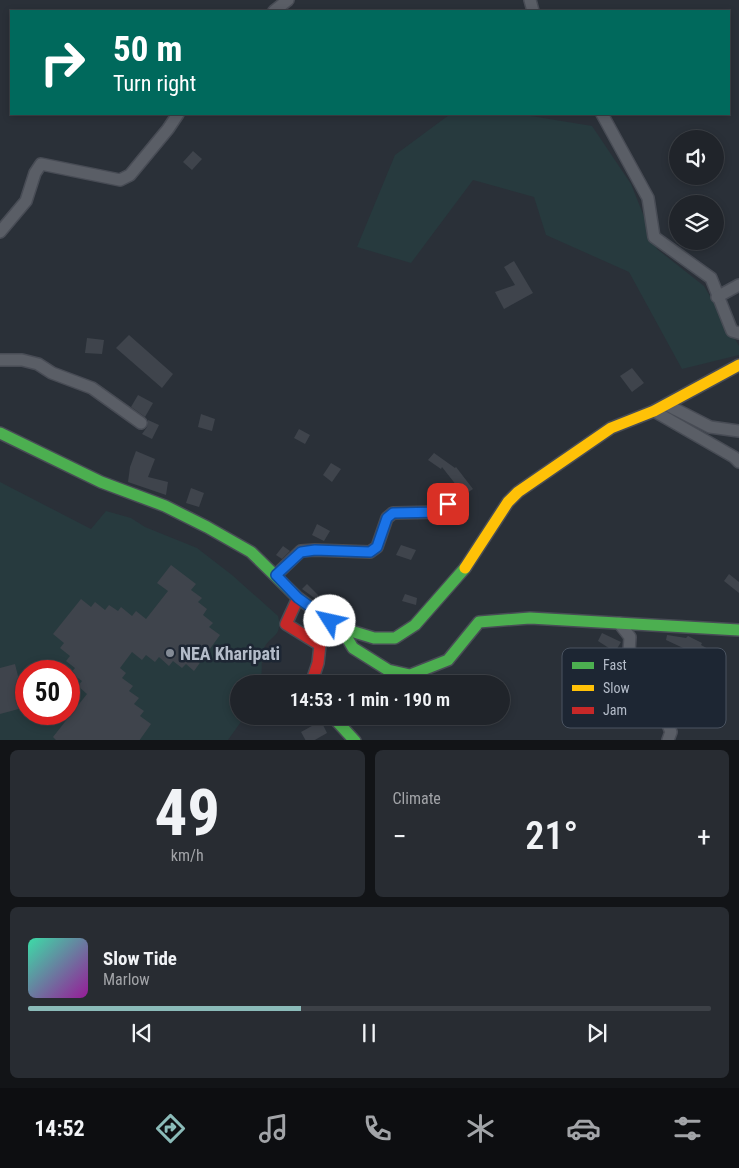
<!DOCTYPE html>
<html lang="en">
<head>
<meta charset="utf-8">
<style>
  :root { --surface:#20242a; --page:#282c32; --text:#f1f3f6; --muted:#a2a4a8; --line:#3d4147; --accent:#8bbbb9 }
  body { margin:0; font-family:"Roboto Condensed",sans-serif; background:var(--page); color:var(--text); height:100vh; display:flex; flex-direction:column; font-size:19px; white-space:nowrap }
  * { box-sizing:border-box; margin:0 }
  p { font-size:16px; color:var(--muted) }
  .icon { flex:none; width:28px; height:28px; fill:none; stroke:currentColor; stroke-width:2; stroke-linecap:round; stroke-linejoin:round }
  .map { position:relative; height:740px; overflow:hidden }
  .details { display:flex; flex-direction:column; gap:10px; padding:10px; background:#121417; flex:1 }
  .details>* { flex:none }
  .hud { position:absolute; left:10px; top:10px; width:720px; height:105px; border-radius:0px; box-shadow:0 2px 8px #0003,0 0 0 1px var(--line); background:#00695c; color:#fff; overflow:hidden }
  .fabs { position:absolute; left:669px; top:130px; display:grid; gap:10px }
  .fabs a { display:grid; place-items:center; width:55px; height:55px; border-radius:50%; background:var(--surface); box-shadow:0 2px 8px #0003,0 0 0 1px var(--line); font-size:25px }
  .speed { position:absolute; left:15px; top:660px; display:flex; gap:10px; font-size:25px; font-weight:700; text-align:center }
  .speed>* { display:grid; place-content:center; width:65px; height:65px; border-radius:50%; background:var(--surface); box-shadow:0 2px 8px #0003,0 0 0 1px var(--line); line-height:1 }
  .speed .limit { border:8px solid #d22; background:#fff; color:#111 }
  .pin { position:absolute; display:grid; place-items:center; width:42px; height:42px; color:#fff; margin:-21px; border-radius:10px; box-shadow:0 2px 8px #0006 }
  .me { position:absolute; width:55px; margin:-28px; rotate:305deg; stroke-linejoin:round; filter:drop-shadow(0 0 4px #0008) }
  .turn { display:flex; align-items:center; gap:18px; height:105px; padding:0 20px; font-size:22px }
  .turn .icon { width:65px; height:65px; stroke-width:2.5 }
  .turn b { display:block; font-size:35px; line-height:42px }
  .big { font-size:38px; font-weight:600; line-height:1.1 }
  .details .card { flex:1; display:flex; flex-direction:column; justify-content:center; gap:8px; min-width:0; padding:0 18px; border-radius:8px; background:var(--page) }
  .details .dial { align-items:center; gap:0 }
  .dial b { font-size:65px; line-height:1 }
  .song { display:flex; align-items:center; gap:15px }
  .cover { width:60px; height:60px; border-radius:8px; background:linear-gradient(135deg,hsl(160 70% 55%),hsl(300 70% 35%)) }
  .played { height:5px; border-radius:2px; background:linear-gradient(90deg,var(--accent) 40%,var(--line) 40%) }
  .keys { display:flex; justify-content:space-around; direction:ltr }
  .heat { display:flex; justify-content:space-between; align-items:center; font-size:28px; direction:ltr }
  .details .tiles { flex:1; display:grid; gap:10px; grid-template-columns:1fr 1fr }
  .card:last-child { grid-column:span 2 }
  .trip { position:absolute; left:230px; top:675px; width:280px; height:50px; border-radius:25px; background:var(--surface); box-shadow:0 2px 8px #0003,0 0 0 1px var(--line); font-weight:600; line-height:50px; text-align:center }
  .menu { display:flex; height:80px; justify-content:space-around; align-items:center; background:#0d0e11; color:var(--muted) }
  .menu .icon { width:35px; height:35px }
  .menu .on { color:var(--accent) }
  .menu b { font-size:22px; color:var(--text) }
  .map>svg:first-child { display:block }
  .green { fill:#273a3e; fill-rule:evenodd }
  .building { fill:#3f444c }
  .lines { fill:none; stroke-linecap:round; stroke-linejoin:round }
  .street-casing { stroke:#484c55; stroke-width:14 }
  .fast-casing { stroke:#484c55; stroke-width:14 }
  .slow-casing { stroke:#484c55; stroke-width:14 }
  .jam-casing { stroke:#484c55; stroke-width:14 }
  .street { stroke:#5a5e66; stroke-width:11 }
  .fast { stroke:#4caf50; stroke-width:11 }
  .slow { stroke:#ffc107; stroke-width:11 }
  .jam { stroke:#c62828; stroke-width:11 }
  .route-casing { stroke:#114b97; stroke-width:12 }
  .route { stroke:#1a73e8; stroke-width:9 }
  .poi-dot { fill:#848b96; stroke:#1d2633; stroke-width:2 }
  .labels { text-anchor:middle; dominant-baseline:central; stroke-width:5; stroke-linejoin:round; paint-order:stroke }
  .poi-label { font-size:18px; font-weight:bold; fill:#b4bcc9; stroke:#1d2633; text-anchor:start }
  .key { fill:#1d2633; stroke:#4a5360; stroke-width:1 }
  .key-label { font-size:14px; fill:#b4bcc9 }
</style>
</head>
<body>
<div class="map">
<svg width="739" height="741" viewBox="0 0 739 741">
  <rect width="100%" height="100%" fill="#2a3038"/>
  <g class="green">
    <path d="M519 114 592 126 631 184 657 249 704 286 739 346V355L682 369 629 272 546 235 534 197 473 180 411 263 357 247 395 155 449 115Z"/>
    <path d="M0 482 91 529 106 511 131 518 145 527 197 548 232 575 278 616C284 638 268 635 263 651 260 662 264 673 259 684H239V716H245L228 740H0ZM26 671H69V714H26Z"/>
  </g>
  <g class="building">
    <path d="M193 151 202 159 192 170 183 162Z"/>
    <path d="M514 261 533 293 504 309 495 292 515 285 504 267Z"/>
    <path d="M129 335 173 374 162 388 116 348Z"/>
    <path d="M87 338 104 340 102 354 85 353Z"/>
    <path d="M632 368 644 383 632 392 620 376Z"/>
    <path d="M138 395 153 403 145 417 131 407Z"/>
    <path d="M201 414 215 419 212 431 198 427Z"/>
    <path d="M148 420 159 425 152 439 142 434 147 427Z"/>
    <path d="M299 429 310 435 305 444 294 438Z"/>
    <path d="M136 451 155 459 148 477 168 482 166 495 128 482 130 467Z"/>
    <path d="M434 453 455 468 456 467 473 489 464 495 442 467 441 469 428 460Z"/>
    <path d="M331 463 341 469 332 482 323 475Z"/>
    <path d="M191 488 204 493 199 507 186 503Z"/>
    <path d="M317 524 330 531 324 541 312 535Z"/>
    <path d="M401 545 416 550 411 560 396 555Z"/>
    <path d="M283 546 290 551 282 559 276 555Z"/>
    <path d="M171 565 196 584 191 590 202 598 198 602 207 609 203 615 213 623 209 627 220 635 194 671 186 664 182 668 173 661 169 666 159 657 155 662 146 655 142 660 132 652 120 668 126 673 122 678 133 686 129 691 139 698 134 704 144 711 140 716 151 724 139 741H57L53 737 87 694 78 686 82 681 71 673 75 668 66 661 70 656 60 648 64 643 53 634 81 599 91 607 95 602 105 610 109 605 118 611 121 607 132 616 136 611 146 619 168 591 157 583Z"/>
    <path d="M729 574 739 582V593L724 581Z"/>
    <path d="M307 584 326 603 324 605 302 589Z"/>
    <path d="M405 594 417 598 416 605 402 601Z"/>
    <path d="M602 633 621 642 615 652 598 641Z"/>
    <path d="M667 635 686 638 688 636 702 643 701 645 721 656 715 667 695 657 696 654 666 640Z"/>
    <path d="M15 664 18 676 25 675 26 707 0 714V668Z"/>
    <path d="M321 721 327 733 313 741H306L301 732Z"/>
  </g>
  <g class="lines">
    <defs>
      <g id="street">
        <path d="M530 0 533 11"/>
        <path d="M274 11 288 0"/>
        <path d="M602 114 648 198 654 237 711 278 732 331 739 333"/>
        <path d="M0 232 26 201 35 173 41 164 120 180 130 175 168 129 178 114"/>
        <path d="M717 297 739 285"/>
        <path d="M0 360H22L38 364 52 373 92 388 141 423"/>
        <path d="M667 405 710 427 739 431"/>
        <path d="M654 411 734 457 739 462"/>
        <path d="M276 575 301 551 315 550 370 552 377 547 387 518 393 513 441 512 448 504"/>
        <path d="M619 623 630 637 629 652 651 684 671 732 668 740"/>
      </g>
      <g id="fast">
        <path d="M0 433 101 482 165 506 207 527 251 552 298 598 330 621 341 628 374 638H395L415 625 465 568"/>
        <path d="M341 628 353 648 388 670 410 675 448 660 479 622 530 618 739 630"/>
        <path d="M332 716 355 741"/>
      </g>
      <path id="slow" d="M465 568 508 502 518 492 611 428 654 411 739 365"/>
      <path id="jam" d="M298 598 286 624 320 645 318 663 311 684"/>
    </defs>
    <use href="#street" class="street-casing"/>
    <use href="#fast" class="fast-casing"/>
    <use href="#slow" class="slow-casing"/>
    <use href="#jam" class="jam-casing"/>
    <use href="#street" class="street"/>
    <use href="#fast" class="fast"/>
    <use href="#slow" class="slow"/>
    <use href="#jam" class="jam"/>
  </g>
  <g class="lines">
    <defs>
      <path id="route" d="M330 621 298 598 276 575 301 552 315 550 370 552 377 547 387 518 393 513 441 512 448 504"/>
    </defs>
    <use href="#route" class="route-casing"/>
    <use href="#route" class="route"/>
  </g>
  <circle class="poi-dot" cx="170" cy="653" r="5"/>
  <g class="labels">
    <g class="poi-label">
      <text x="180" y="653">NEA Kharipati</text>
    </g>
  </g>
  <rect x="562" y="648" width="164" height="80" rx="8" class="key"/>
  <rect x="572" y="662" width="22" height="7" fill="#4caf50"/>
  <rect x="572" y="685" width="22" height="6" fill="#ffc107"/>
  <rect x="572" y="707" width="22" height="7" fill="#c62828"/>
  <g class="key-label">
    <text x="603" y="670">Fast</text>
    <text x="603" y="693">Slow</text>
    <text x="603" y="715">Jam</text>
  </g>
</svg>
<div class="fabs">
<a><svg class="icon" aria-label="sound" viewBox="0 0 24 24"><path d="M4 9h4l5-4v14l-5-4H4zM17 9q2 3 0 6"/></svg></a>
<a><svg class="icon" aria-label="layers" viewBox="0 0 24 24"><path d="M12 4l9 5-9 5-9-5zM3 14l9 5 9-5"/></svg></a>
</div>
<div class="speed"><div class="limit">50</div></div>
<div class="pin" style="left:448px;top:504px;background:#d93025"><svg class="icon" aria-label="arrive" viewBox="0 0 24 24"><path d="M6 21V4h12l-3 4 3 4H6"/></svg></div>
<svg class="me" style="left:330px;top:621px" viewBox="-20 -20 40 40"><circle r="19" fill="#fff"/><path d="M0-13L10 11 0 6-10 11z" fill="#1a73e8"/></svg>
<div class="trip">14:53 · 1 min · 190 m</div>
<div class="hud">
<div class="turn"><svg class="icon" aria-label="right" viewBox="0 0 24 24"><path d="M7 20v-9h11M14 6l5 5-5 5"/></svg><div><b>50 m</b>Turn right</div></div>
</div>
</div>
<section class="details">
<div class="tiles">
<div class="card dial"><b>49</b><p>km/h</p></div>
<div class="card"><p>Climate</p>
<div class="heat"><a>−</a><b class="big">21°</b><a>+</a></div>
</div>
<div class="card">
<div class="song"><i class="cover"></i><div><b>Slow Tide</b><p>Marlow</p></div></div>
<div class="played"></div>
<div class="keys"><svg class="icon" aria-label="previous" viewBox="0 0 24 24"><path d="M18 5L8 12l10 7zM5 5v14"/></svg><svg class="icon" aria-label="pause" viewBox="0 0 24 24"><path d="M8 5v14M16 5v14"/></svg><svg class="icon" aria-label="next" viewBox="0 0 24 24"><path d="M6 5l10 7-10 7zM19 5v14"/></svg></div>
</div>
</div>
</section>
<nav class="menu">
<b>14:52</b>
<svg class="icon on" aria-label="directions" viewBox="0 0 24 24"><path d="M12 3l9 9-9 9-9-9zM9 14v-3h6M13 9l2 2-2 2"/></svg>
<svg class="icon" aria-label="music" viewBox="0 0 24 24"><path d="M9 18V5l10-2v13"/><circle cx="6" cy="18" r="3"/><circle cx="16" cy="16" r="3"/></svg>
<svg class="icon" aria-label="phone" viewBox="0 0 24 24"><path d="M5 4h4l2 5-3 2q2 4 5 5l2-3 5 2v4C11 20 4 13 5 4z"/></svg>
<svg class="icon" aria-label="climate" viewBox="0 0 24 24"><path d="M12 3v18M4 7l16 10M4 17L20 7"/></svg>
<svg class="icon" aria-label="car" viewBox="0 0 24 24"><path d="M5 17H2v-5l4-1 3-4h7l3 4 3 1v5h-3M9 17h6M6 11h13"/><circle cx="7" cy="17" r="2"/><circle cx="17" cy="17" r="2"/></svg>
<svg class="icon" aria-label="filters" viewBox="0 0 24 24"><path d="M4 7h16M4 17h16"/><circle cx="9" cy="7" r="2"/><circle cx="15" cy="17" r="2"/></svg>
</nav>
</body>
</html>
